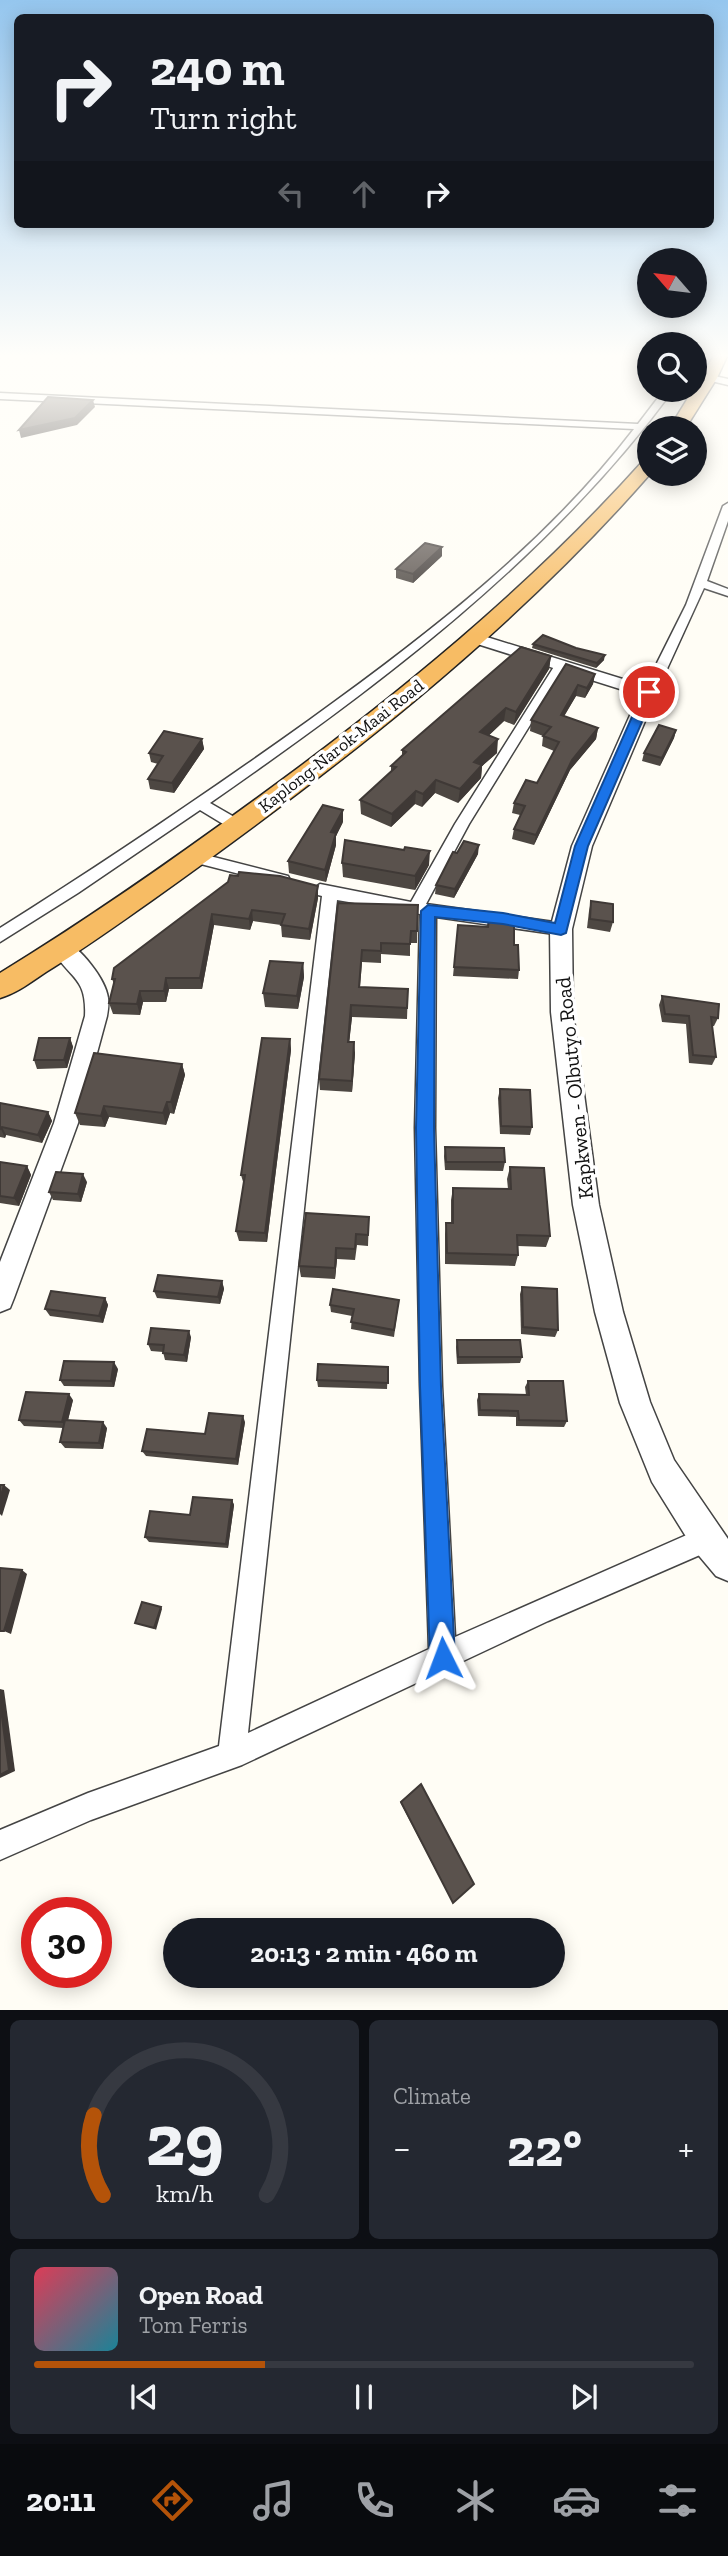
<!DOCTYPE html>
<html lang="en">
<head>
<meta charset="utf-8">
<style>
  :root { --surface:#171b24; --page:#242831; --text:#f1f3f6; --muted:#9ea1a6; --line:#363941; --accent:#b45309 }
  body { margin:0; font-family:"Zilla Slab",serif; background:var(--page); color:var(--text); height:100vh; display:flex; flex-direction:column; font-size:26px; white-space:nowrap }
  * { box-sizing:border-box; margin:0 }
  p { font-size:23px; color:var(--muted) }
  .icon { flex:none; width:38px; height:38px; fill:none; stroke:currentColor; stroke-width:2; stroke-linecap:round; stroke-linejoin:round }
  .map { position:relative; height:2010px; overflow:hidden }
  .side { display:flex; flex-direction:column; gap:10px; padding:10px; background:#0d0f14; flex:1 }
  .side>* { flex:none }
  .banner { position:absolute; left:14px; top:14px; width:700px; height:214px; border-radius:10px; box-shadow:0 4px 18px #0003; background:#171b24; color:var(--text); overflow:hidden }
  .needle { width:46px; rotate:298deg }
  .buttons { position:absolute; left:637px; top:248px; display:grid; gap:14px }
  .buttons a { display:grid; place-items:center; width:70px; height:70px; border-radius:50%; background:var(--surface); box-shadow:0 4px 18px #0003; font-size:35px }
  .speed { position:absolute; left:21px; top:1897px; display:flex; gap:14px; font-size:35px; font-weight:700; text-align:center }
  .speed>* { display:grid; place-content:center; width:91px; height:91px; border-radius:50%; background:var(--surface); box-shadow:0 4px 18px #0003; line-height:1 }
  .speed .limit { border:10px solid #d22; background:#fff; color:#111 }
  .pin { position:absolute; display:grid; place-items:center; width:60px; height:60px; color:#fff; margin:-30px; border:4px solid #fff; border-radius:50%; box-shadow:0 2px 7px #0007 }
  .me { position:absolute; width:77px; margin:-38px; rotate:357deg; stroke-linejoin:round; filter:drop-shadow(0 0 5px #0008) }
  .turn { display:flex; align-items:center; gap:24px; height:147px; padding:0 21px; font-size:32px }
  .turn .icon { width:91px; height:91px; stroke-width:2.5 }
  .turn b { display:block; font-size:49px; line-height:60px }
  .lanes { display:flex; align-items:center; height:66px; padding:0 21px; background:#0003; justify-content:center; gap:35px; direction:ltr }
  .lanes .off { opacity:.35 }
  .big { font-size:52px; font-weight:700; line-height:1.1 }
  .side .widget { flex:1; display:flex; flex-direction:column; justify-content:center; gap:10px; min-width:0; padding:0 24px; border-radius:10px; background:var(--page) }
  .side .dial { align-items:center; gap:0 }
  .dial svg { height:182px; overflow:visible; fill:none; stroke:var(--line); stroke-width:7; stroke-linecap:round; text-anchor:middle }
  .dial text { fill:var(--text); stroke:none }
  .song { display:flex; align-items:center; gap:21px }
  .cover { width:84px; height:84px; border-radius:10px; background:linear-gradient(135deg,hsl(350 70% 55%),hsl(190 70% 35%)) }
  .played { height:7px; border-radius:4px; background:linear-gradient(90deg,var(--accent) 35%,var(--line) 35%) }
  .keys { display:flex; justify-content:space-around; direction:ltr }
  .heat { display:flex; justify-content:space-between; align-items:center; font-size:38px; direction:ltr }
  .side .tiles { flex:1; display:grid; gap:10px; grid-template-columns:1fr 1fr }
  .widget:last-child { grid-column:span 2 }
  .trip { position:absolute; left:163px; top:1918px; width:402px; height:70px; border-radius:35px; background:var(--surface); box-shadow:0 4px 18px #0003; font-weight:700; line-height:70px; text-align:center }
  .tabs { display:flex; height:112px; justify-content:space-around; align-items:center; background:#090b0e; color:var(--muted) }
  .tabs .icon { width:49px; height:49px }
  .tabs .active { color:var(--accent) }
  .tabs b { font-size:32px; color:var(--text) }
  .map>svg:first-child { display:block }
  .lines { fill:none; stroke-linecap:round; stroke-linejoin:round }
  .minor-casing { stroke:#444; stroke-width:3 }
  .tertiary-casing { stroke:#444; stroke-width:3 }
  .trunk-casing { stroke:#222; stroke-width:3 }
  .minor { fill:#fff; fill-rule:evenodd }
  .tertiary { fill:#fff; fill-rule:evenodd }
  .trunk { fill:#f7bc64; fill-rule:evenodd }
  .wall { fill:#4d4742 }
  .shaded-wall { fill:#3f3936 }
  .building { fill:#5a524d; stroke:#3f3936; stroke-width:2 }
  .route { fill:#1a73e8; stroke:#114b97; stroke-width:2 }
  .labels { text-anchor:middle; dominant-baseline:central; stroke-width:7; stroke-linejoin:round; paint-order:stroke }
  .far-street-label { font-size:18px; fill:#111; stroke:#fff }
  .street-label { font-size:21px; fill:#111; stroke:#fff }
</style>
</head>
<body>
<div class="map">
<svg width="728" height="2010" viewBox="0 0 728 2010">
  <rect width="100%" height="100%" fill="#fffdf5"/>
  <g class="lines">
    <defs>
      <g id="minor">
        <path d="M710 375 728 379V385L707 380Z"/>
        <path d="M664 390H673C550 558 381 684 210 803L243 822 245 826 243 830H233L200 810 78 893 0 942V928C105 862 207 793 308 721 425 637 545 545 634 429L0 399V393L638 424Z"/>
        <path d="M728 503V521L707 581 728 589V596L704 588 656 693 654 696H644L642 693 686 605 723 506Z"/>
        <path d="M561 661 567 665 469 824 426 904 561 923 569 929 561 935 436 917 435 1128 442 1386 455 1637 707 1526 716 1530 720 1539 716 1548 548 1621 242 1765 91 1820 0 1860V1830L88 1793 219 1746 322 896 314 894 312 890 320 884 411 902 455 824 555 665ZM337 900 420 914 415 1128 420 1386 429 1649 248 1733Z"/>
        <path d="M194 852 288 876 290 880 282 885 189 861 186 857 189 853Z"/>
      </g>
      <g id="tertiary">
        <path d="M477 634 655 689 657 693 592 846 572 929 573 1012 599 1205 623 1312 650 1402 674 1460 728 1539V1581L716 1576 695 1551 652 1482 620 1403 595 1312 573 1205 551 1012 550 929 572 846 639 695 471 642 469 639 471 636Z"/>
        <path d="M63 941C80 946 106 980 108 998 109 1004 108 1010 107 1016L78 1123 14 1298 10 1308 0 1312V1262L54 1123 85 1016C87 976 69 979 52 949L55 943Z"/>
      </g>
      <g id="trunk">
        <path d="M715 354H728L717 378 685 429H669Z"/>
        <path d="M649 460 650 474C506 639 329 774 151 901 117 925 82 950 46 972 31 982 17 993 0 998V973C103 910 201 840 298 768 422 675 539 577 643 461Z"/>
      </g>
    </defs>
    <use href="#minor" class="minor-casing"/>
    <use href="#tertiary" class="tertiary-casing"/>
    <use href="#trunk" class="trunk-casing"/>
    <use href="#minor" class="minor"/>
    <use href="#tertiary" class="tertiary"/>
    <use href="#trunk" class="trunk"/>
  </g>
  <g class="wall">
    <path d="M442 556 413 583 396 578V569Z"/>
    <path d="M533 644 604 660 596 668 532 648Z"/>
    <path d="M551 656 549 669 514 725 504 721 489 735 497 753 482 766 481 778 458 803 435 793 422 807 415 804 391 827 361 814 360 800 391 772V766L402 756V750Z"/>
    <path d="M595 674 593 684 585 698 576 696 564 716 598 728 596 739 570 770 534 845 512 839 514 829 520 815 512 813 514 803 537 783 554 751 542 746 543 736 530 731 531 720Z"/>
    <path d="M676 730 674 738 660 766 642 761 644 753Z"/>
    <path d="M202 739 204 749 174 793 150 789 148 779 158 764 151 762 149 753Z"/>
    <path d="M343 822 336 836V845L326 882 289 873 288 861Z"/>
    <path d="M404 850 429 865 415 890 343 877 342 863Z"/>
    <path d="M457 853 478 854 454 898 435 894 436 885Z"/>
    <path d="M228 882 318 886V898L310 940 282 937 281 925 253 921 250 930 214 925 202 989H169L166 1002H143L140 1015 113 1014 109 1003 114 984 112 979Z"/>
    <path d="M591 901 613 922 610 932 587 928 589 911Z"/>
    <path d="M338 903 418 905 417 943H410V956L381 954V963L362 962 360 987 408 989 407 1019 352 1017 349 1042 355 1053 352 1092 320 1090 319 1079Z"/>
    <path d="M489 918 514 945 519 970 518 979 453 976 458 925 487 927Z"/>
    <path d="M303 963 304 977 298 1009 265 1007 263 993Z"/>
    <path d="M662 996 718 1018 714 1026H712L716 1057 712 1065 689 1063 686 1024 662 1022 659 1005Z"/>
    <path d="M70 1038 73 1047 67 1068 37 1069 34 1060Z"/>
    <path d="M290 1039 291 1050 267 1242 239 1241 236 1231 244 1185 241 1175Z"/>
    <path d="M182 1064 185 1075 174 1114 170 1113 166 1125 109 1117 105 1127 80 1125 75 1113Z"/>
    <path d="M500 1089 532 1127 530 1135 500 1134 498 1098Z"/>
    <path d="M0 1103 48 1112 52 1121 42 1143 6 1135 5 1138 0 1137Z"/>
    <path d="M445 1147 505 1162 503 1171 445 1170 444 1156Z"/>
    <path d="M0 1162 27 1166 31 1175 19 1206 0 1203Z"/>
    <path d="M510 1167 550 1236 546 1247 518 1246V1255L515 1266 445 1264V1234L446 1223H451V1200L453 1188 508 1189 507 1179Z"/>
    <path d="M87 1182 81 1202 53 1200 49 1192Z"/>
    <path d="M369 1217 368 1246 357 1245 355 1260 337 1259 335 1279 301 1277 299 1266Z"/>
    <path d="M222 1281 224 1289 220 1304 157 1298 154 1291Z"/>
    <path d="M522 1287 558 1330 555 1337 521 1334 520 1294Z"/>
    <path d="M105 1298 108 1305 103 1323 50 1316 45 1309Z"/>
    <path d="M330 1305 398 1307 394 1337 351 1329 352 1316 331 1312Z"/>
    <path d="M191 1337 187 1362 165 1360 163 1352 151 1351 148 1344Z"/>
    <path d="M457 1340 522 1357 520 1363 457 1364 456 1347Z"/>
    <path d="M388 1367 387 1389 318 1387 317 1380Z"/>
    <path d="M118 1369 114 1387 64 1386 60 1380Z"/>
    <path d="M528 1381 567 1421 564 1427 516 1426V1417L478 1416 477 1400 479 1394 526 1395 525 1387Z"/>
    <path d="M73 1400 68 1420 107 1428 103 1449 65 1448 60 1442 63 1428 24 1426 19 1420Z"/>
    <path d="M245 1422 238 1465 146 1456 142 1451Z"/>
    <path d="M232 1500 234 1505 228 1548 149 1542 145 1537 190 1515Z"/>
    <path d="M421 1784 453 1903 400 1802Z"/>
  </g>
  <g class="shaded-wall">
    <path d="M93 400 95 407 77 425 21 438 19 430Z"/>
    <path d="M442 547V556L413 583V574Z"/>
    <path d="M605 655 604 660 596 668 597 663Z"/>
    <path d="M551 656 549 669 514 725 516 712Z"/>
    <path d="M595 674 593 684 585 698 587 688Z"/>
    <path d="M578 685 576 696 559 725 561 715Z"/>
    <path d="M506 708 504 721 479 745 480 732Z"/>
    <path d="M598 728 596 739 570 770 534 845 536 835 572 760Z"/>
    <path d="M676 730 674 738 660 766 662 758Z"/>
    <path d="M202 739 204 749 174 793 172 783Z"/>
    <path d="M498 739 497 753 482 766 481 778 458 803 460 789 474 762Z"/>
    <path d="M436 780 435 793 422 807 423 794Z"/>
    <path d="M416 791 415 804 391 827 392 814Z"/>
    <path d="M343 810V822L336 836V845L326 882 325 870 331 832Z"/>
    <path d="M479 845 478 854 454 898 455 889Z"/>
    <path d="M430 851 429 865 415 890V876Z"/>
    <path d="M318 886V898L310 940 309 929Z"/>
    <path d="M252 910 253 921 250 930 249 919Z"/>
    <path d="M212 914 214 925 202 989 200 978Z"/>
    <path d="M303 963 304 977 298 1009 297 996Z"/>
    <path d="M166 978 169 989 166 1002 164 991Z"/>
    <path d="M140 991 143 1002 140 1015 137 1004Z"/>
    <path d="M351 1005 352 1017 348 1053V1042Z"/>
    <path d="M70 1038 73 1047 67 1068 64 1060Z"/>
    <path d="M290 1039 291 1050 267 1242 265 1233Z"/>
    <path d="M354 1042 355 1053 352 1092V1081Z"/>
    <path d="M182 1064 185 1075 174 1114 171 1102Z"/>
    <path d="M167 1102 170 1113 166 1125 163 1113Z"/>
    <path d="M104 1106 109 1117 105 1127 101 1116Z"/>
    <path d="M48 1112 52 1121 42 1143 38 1135Z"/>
    <path d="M2 1127 6 1135 5 1138 1 1129Z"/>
    <path d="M27 1166 31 1175 19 1206 14 1198Z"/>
    <path d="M83 1174 87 1182 81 1202 78 1194Z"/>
    <path d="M336 1248 337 1259 335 1279V1268Z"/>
    <path d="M222 1281 224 1289 220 1304 218 1297Z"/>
    <path d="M105 1298 108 1305 103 1323 99 1316Z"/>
    <path d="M189 1331 191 1337 187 1362 184 1355Z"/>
    <path d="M114 1362 118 1369 114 1387 111 1381Z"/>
    <path d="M69 1394 73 1400 66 1428 62 1422Z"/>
    <path d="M243 1416 245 1422 238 1465 236 1459Z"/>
    <path d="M103 1422 107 1428 103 1449 99 1443Z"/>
    <path d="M4 1485 10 1490 2 1516 0 1514V1499Z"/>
    <path d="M232 1500 234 1505 228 1548 226 1544Z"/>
    <path d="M22 1570 27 1574 11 1634 4 1631Z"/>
    <path d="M161 1607 162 1609 156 1630 154 1628Z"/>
    <path d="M0 1689 4 1690 15 1771 0 1778Z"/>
  </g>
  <g class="building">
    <path d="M48 397 93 400 75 418 19 430Z"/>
    <path d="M425 543 442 547 413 574 396 569Z"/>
    <path d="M543 635 576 648 605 655 597 663 533 644Z"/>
    <path d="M521 647 551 656 516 712 506 708 480 732 498 739 474 762 482 765 460 789 436 780 423 794 416 791 392 814 360 800 396 767 391 766 406 752 402 750Z"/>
    <path d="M566 664 595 674 587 688 578 685 561 715 598 728 572 760 536 835 514 829 525 806 514 803 526 780 537 783 559 742 543 736 551 727 531 720Z"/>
    <path d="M659 725 676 730 662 758 644 753Z"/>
    <path d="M164 731 202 739 172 783 148 779 163 756 149 753Z"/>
    <path d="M323 805 343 810 331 832 336 833 325 870 288 861Z"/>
    <path d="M345 840 404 850 405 847 430 851 415 876 342 863Z"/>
    <path d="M464 841 479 845 455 889 436 885 453 852 457 853Z"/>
    <path d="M239 872 280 876 318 886 309 929 281 925 285 914 252 910 249 919 212 914 200 978H166L164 991H140L137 1004 109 1003 115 979H112L114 968 228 882 230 875 238 876Z"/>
    <path d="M591 901 613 904V922L590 919Z"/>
    <path d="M338 903 418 905 417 931H411L410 944 381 943V951L362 950 359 987 408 989 407 1008 351 1005 348 1042H354L352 1081 319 1079Z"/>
    <path d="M489 918 514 922V945H518L519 970 454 967 458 925 488 927Z"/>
    <path d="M270 961 303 963 297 996 263 993Z"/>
    <path d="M662 996 719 1004 718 1018 711 1017 716 1057 693 1055 689 1016 665 1014Z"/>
    <path d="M39 1038H70L64 1060H34Z"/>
    <path d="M262 1038 290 1039 265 1233 236 1231 245 1175H241Z"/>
    <path d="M94 1053 182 1064 171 1102H167L163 1113 104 1106 101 1116 75 1113Z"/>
    <path d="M500 1089 530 1090 532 1127 501 1126Z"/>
    <path d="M0 1103 48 1112 38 1135 2 1127 0 1129Z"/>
    <path d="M445 1147 504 1148 505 1162H446Z"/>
    <path d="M0 1162 27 1166 14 1198 0 1196Z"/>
    <path d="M510 1167 544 1168 550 1236 517 1235 518 1255 447 1253 446 1223H453V1188L511 1189Z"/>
    <path d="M56 1172 83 1174 78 1194 49 1192Z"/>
    <path d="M306 1213 369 1217 368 1235 356 1234 355 1249 336 1248 335 1268 299 1266Z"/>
    <path d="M158 1275 222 1281 218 1297 154 1291Z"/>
    <path d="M522 1287 557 1289 558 1330 523 1327Z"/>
    <path d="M333 1289 399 1300 394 1330 351 1322 354 1309 330 1305Z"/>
    <path d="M51 1291 105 1298 99 1316 45 1309Z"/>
    <path d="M151 1328 189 1331 184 1355 163 1353 164 1345 148 1344Z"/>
    <path d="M457 1340H520L522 1357H458Z"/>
    <path d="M64 1361 114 1362 111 1381 60 1380Z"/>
    <path d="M318 1364 388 1367V1383L317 1380Z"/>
    <path d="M528 1381H563L567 1421 519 1420 518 1411 480 1410 479 1394 529 1395Z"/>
    <path d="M26 1392 69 1394 62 1422 19 1420Z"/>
    <path d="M209 1413 243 1416 236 1459 142 1451 147 1429 205 1434Z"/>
    <path d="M65 1420 103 1422 99 1443 60 1442Z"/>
    <path d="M0 1485H4L0 1499Z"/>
    <path d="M193 1497 232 1500 226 1544 145 1537 150 1511 190 1515Z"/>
    <path d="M0 1568 22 1570 4 1631H0Z"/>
    <path d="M142 1602 161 1607 154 1628 135 1623Z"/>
    <path d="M0 1702 9 1770 0 1775Z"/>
    <path d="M421 1784 474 1884 453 1903 401 1802Z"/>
  </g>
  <linearGradient id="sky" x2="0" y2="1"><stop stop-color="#95c6ee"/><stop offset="0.56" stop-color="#fffefa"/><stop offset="1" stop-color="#fffefa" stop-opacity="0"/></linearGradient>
  <rect width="728" height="635" fill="url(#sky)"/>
  <path class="route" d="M649 689 655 692 588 846 566 933 561 935 503 924 435 917 434 1128 441 1386 455 1658 451 1666 443 1670 434 1666 430 1658 420 1386 416 1128 421 911 428 905 503 913 555 923 575 846 643 692Z"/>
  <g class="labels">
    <g class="far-street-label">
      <text transform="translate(341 746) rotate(-38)">Kaplong-Narok-Maai Road</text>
    </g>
    <g class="street-label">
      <text transform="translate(574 1088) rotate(-96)">Kapkwen - Olbutyo Road</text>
    </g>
  </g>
</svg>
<div class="buttons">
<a><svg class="needle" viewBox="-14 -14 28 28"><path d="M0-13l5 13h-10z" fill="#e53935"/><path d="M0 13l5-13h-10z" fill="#9ea1a6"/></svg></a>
<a><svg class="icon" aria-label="search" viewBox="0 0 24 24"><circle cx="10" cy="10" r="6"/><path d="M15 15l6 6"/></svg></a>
<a><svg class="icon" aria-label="layers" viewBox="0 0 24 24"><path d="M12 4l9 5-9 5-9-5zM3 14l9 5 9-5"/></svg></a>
</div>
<div class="speed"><div class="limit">30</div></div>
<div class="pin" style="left:649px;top:692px;background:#d93025"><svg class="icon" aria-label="arrive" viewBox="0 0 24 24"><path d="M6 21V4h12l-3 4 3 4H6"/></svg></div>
<svg class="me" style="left:443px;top:1658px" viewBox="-20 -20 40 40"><path d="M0-17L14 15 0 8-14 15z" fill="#1a73e8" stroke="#fff" stroke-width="4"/></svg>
<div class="trip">20:13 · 2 min · 460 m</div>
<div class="banner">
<div class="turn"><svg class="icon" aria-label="right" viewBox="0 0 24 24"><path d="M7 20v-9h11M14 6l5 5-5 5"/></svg><div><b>240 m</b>Turn right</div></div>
<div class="lanes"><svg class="icon off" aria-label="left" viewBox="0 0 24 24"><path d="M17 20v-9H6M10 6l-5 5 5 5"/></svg><svg class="icon off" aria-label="ahead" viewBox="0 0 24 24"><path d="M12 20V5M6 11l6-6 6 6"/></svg><svg class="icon" aria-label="right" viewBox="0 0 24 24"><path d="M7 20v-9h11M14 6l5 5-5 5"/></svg></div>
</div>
</div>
<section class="side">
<div class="tiles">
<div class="widget dial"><svg viewBox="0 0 100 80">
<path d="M14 69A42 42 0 1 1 86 69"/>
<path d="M14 69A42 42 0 0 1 10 34" stroke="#b45309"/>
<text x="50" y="56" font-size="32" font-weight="700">29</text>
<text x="50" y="72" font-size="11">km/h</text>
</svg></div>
<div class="widget"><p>Climate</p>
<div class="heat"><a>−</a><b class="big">22°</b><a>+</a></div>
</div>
<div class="widget">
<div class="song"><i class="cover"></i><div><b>Open Road</b><p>Tom Ferris</p></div></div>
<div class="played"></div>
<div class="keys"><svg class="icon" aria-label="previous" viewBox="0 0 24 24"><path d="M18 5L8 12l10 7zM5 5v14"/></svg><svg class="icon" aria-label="pause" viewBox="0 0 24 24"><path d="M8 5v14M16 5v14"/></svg><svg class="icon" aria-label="next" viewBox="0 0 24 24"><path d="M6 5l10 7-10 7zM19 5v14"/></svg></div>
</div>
</div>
</section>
<nav class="tabs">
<b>20:11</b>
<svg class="icon active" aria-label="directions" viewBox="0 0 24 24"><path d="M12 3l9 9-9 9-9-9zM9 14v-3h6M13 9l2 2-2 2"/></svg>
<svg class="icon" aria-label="music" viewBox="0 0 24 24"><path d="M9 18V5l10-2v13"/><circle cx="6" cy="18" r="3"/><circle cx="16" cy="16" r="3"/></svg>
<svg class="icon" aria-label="phone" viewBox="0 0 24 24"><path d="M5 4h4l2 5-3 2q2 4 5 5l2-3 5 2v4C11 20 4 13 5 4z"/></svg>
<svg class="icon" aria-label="climate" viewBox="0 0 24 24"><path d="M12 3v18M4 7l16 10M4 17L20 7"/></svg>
<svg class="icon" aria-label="car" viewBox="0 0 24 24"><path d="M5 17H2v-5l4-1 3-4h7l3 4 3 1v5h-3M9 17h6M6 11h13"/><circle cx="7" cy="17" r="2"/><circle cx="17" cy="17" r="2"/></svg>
<svg class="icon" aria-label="filters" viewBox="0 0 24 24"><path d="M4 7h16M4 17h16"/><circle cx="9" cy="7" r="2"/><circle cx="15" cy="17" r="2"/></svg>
</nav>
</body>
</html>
